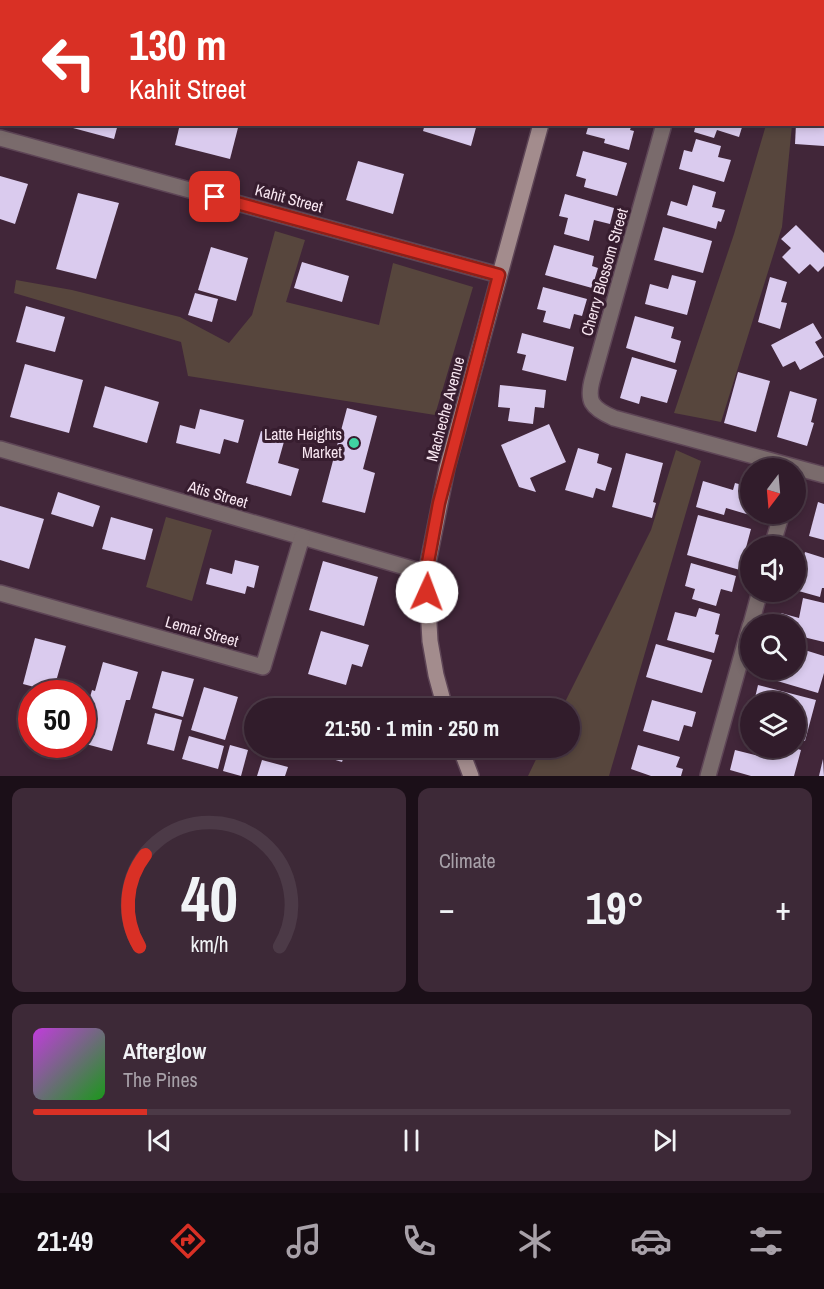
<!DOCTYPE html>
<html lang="en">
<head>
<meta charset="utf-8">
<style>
  :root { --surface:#311c2b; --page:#3d2937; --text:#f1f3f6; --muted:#a8a1a9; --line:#4c3a47; --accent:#d93025 }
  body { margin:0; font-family:"Archivo Narrow",sans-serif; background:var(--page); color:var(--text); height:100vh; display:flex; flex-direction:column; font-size:22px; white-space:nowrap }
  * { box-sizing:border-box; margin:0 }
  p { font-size:20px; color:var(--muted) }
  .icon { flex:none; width:33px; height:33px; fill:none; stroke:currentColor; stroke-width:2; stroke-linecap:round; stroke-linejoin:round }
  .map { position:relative; height:776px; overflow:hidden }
  .sheet { display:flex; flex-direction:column; gap:12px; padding:12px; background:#1b0f18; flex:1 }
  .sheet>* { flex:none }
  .guide { position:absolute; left:0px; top:0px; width:825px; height:126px; box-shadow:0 3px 9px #0003,0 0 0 2px var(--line); background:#d93025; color:#fff; overflow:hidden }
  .needle { width:39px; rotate:196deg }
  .controls { position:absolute; left:740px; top:458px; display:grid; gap:12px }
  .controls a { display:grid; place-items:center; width:66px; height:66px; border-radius:50%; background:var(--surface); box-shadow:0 3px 9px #0003,0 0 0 2px var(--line); font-size:30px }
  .speed { position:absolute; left:18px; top:680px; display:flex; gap:12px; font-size:30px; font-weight:700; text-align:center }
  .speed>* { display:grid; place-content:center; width:78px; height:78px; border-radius:50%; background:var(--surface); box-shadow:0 3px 9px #0003,0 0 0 2px var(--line); line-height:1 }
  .speed .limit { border:9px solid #d22; background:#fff; color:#111 }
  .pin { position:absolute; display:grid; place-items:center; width:51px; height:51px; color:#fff; margin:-26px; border-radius:12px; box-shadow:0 3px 9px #0006 }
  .me { position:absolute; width:66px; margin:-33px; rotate:2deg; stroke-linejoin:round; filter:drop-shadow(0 0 4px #0008) }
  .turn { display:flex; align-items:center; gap:21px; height:126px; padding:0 30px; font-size:27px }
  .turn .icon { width:78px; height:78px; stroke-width:2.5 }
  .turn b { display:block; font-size:42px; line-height:51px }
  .big { font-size:45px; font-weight:700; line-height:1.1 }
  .sheet .widget { flex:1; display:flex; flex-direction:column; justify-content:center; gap:9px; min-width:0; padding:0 21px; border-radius:12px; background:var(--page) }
  .sheet .dial { align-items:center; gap:0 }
  .dial svg { height:156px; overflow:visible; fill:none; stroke:var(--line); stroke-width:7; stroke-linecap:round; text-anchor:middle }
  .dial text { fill:var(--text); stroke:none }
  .song { display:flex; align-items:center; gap:18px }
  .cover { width:72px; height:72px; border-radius:9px; background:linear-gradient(135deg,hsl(290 70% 55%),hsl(120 70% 35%)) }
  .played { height:6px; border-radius:3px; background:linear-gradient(90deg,var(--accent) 15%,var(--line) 15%) }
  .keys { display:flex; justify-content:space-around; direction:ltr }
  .heat { display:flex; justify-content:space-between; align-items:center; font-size:33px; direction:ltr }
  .sheet .tiles { flex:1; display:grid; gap:12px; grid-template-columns:1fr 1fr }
  .widget:last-child { grid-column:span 2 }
  .trip { position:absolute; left:244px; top:698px; width:336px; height:60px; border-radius:30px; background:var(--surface); box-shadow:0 3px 9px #0003,0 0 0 2px var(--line); font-weight:700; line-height:60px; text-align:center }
  .tabs { display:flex; height:96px; justify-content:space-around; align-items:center; background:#140b11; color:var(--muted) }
  .tabs .icon { width:42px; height:42px }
  .tabs .on { color:var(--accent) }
  .tabs b { font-size:27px; color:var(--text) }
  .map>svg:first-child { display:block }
  .green { fill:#57463d }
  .building { fill:#dacbee }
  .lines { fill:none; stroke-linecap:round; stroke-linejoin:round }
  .minor-casing { stroke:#5e4556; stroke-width:18 }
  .secondary-casing { stroke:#5e4556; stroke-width:18 }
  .minor { stroke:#7a6b6c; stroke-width:15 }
  .secondary { stroke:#a38c8d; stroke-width:15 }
  .route-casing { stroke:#8d1f18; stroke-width:15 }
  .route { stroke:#d93025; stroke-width:10 }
  .poi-dot { fill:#40d4a2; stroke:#371d2f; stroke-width:2 }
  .labels { text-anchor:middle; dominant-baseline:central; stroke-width:6; stroke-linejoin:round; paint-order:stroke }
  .street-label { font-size:16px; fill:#f7e5f0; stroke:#371d2f }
  .poi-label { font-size:16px; fill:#f7e5f0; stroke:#371d2f; text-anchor:end }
</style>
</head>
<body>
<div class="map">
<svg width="824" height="776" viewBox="0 0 824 776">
  <rect width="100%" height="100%" fill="#412639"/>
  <g class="green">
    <path d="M766 125H792L782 227 721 422 674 413 734 234Z"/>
    <path d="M275 231 305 240 286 302 379 325 393 263 473 287 435 415 188 376 181 342 14 293 16 280 72 290 180 317 229 343 252 315Z"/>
    <path d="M676 450 701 461 609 776H528L542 747H570V708H562L651 530Z"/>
    <path d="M166 517 212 530 192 601 146 587Z"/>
  </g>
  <g class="building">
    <path d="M74 124H118L114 139 73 128Z"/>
    <path d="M180 124H239L230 159 175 145Z"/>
    <path d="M425 124H477L471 146 423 131Z"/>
    <path d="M589 124H632L630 130 634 131 629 150 604 143 605 139 586 134Z"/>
    <path d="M696 124H743L739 137 717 130 714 138 694 132Z"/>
    <path d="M796 124H824V146L795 144Z"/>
    <path d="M696 139 721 146 718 157 731 160 724 182 679 169 684 150 692 152Z"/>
    <path d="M583 151 627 163 617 196 584 187 586 179 576 176Z"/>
    <path d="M358 161 404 174 393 214 346 200Z"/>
    <path d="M0 176 28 184 15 224 0 219Z"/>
    <path d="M693 185 716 192 712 207 725 210 721 222 718 221 716 229 667 215 671 201 687 206Z"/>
    <path d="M78 193 119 203 96 279 56 269Z"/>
    <path d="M565 194 614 208 610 224 594 220 589 241 564 234 568 218 559 216Z"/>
    <path d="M796 225 824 253V266L818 272 810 264 799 274 782 257 791 248 781 239Z"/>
    <path d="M663 227 712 241 703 273 654 260Z"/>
    <path d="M554 245 594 256 592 266 598 268 592 288 545 275Z"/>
    <path d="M211 247 248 258 236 301 198 290Z"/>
    <path d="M302 262 349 276 342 302 294 288Z"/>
    <path d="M672 275 696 281 687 315 645 304 650 284 668 289Z"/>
    <path d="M770 277 787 282 781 302 787 303 780 329 758 322Z"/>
    <path d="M543 287 587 299 582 316 574 314 570 329 543 322 546 311 537 309Z"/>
    <path d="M195 293 218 299 212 322 188 315Z"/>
    <path d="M26 306 65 317 55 352 16 342Z"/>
    <path d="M635 316 674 327 671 338 681 341 675 363 626 348Z"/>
    <path d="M813 323 822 338 815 342 824 357 800 370 795 361 783 367 771 345Z"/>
    <path d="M522 333 574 347 566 381 522 370 526 355 517 353Z"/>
    <path d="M632 357 677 370 667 403 641 396 639 404 620 398Z"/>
    <path d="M25 364 83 380 69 433 10 417Z"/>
    <path d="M738 372 770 381 756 432 724 423Z"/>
    <path d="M500 385 546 390 544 408 535 407 533 424 508 421 510 408 498 407Z"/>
    <path d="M105 386 159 402 147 443 93 427Z"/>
    <path d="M790 391 817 399 811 422 814 423 807 446 777 437Z"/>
    <path d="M347 408 377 416 363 469 375 473 365 513 322 502Z"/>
    <path d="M200 409 244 420 238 443 224 439 220 454 176 443 180 425 195 429Z"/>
    <path d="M549 424 566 462 530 478 536 492 519 487 501 445Z"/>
    <path d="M261 431 285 438 278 463 299 469 291 496 246 483Z"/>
    <path d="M578 448 599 454 597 463 612 468 605 491 596 488 593 498 565 490Z"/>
    <path d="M626 453 663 463 653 502 656 503 652 518 612 507Z"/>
    <path d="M703 481 733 490 735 483 750 487V513H754L753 516 726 508 724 515 696 507Z"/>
    <path d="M58 492 100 506 93 527 51 514Z"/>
    <path d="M818 502 824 504V540L809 536Z"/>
    <path d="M0 506 44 519 29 569 0 560Z"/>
    <path d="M698 515 751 529 740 570 687 555Z"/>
    <path d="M111 517 153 529 145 560 102 549Z"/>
    <path d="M805 552 824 558V588H822L820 597 795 590Z"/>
    <path d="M235 560 259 566 254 588 247 586 245 594 206 584 210 568 232 574Z"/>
    <path d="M323 561 378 577 364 626 309 610Z"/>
    <path d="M691 563 736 576 732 592 721 589 716 606 692 599 695 589 685 586Z"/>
    <path d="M803 598 824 603V642L795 635V624H779L781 613 799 618Z"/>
    <path d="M699 608 720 614 715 634 719 635 714 653 667 640 675 612 696 617Z"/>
    <path d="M321 631 369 645 362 667 352 664 346 685 308 674Z"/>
    <path d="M35 638 66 646 53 692 23 684Z"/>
    <path d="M656 644 712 660 702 693 646 677Z"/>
    <path d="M795 647 824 656V673L818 693 767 678 769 669H795Z"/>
    <path d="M103 662 138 672 130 700H126L112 751 82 743V711L86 712 92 690 95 691Z"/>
    <path d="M162 671 194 679 183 717 152 708Z"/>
    <path d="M758 685 816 700 805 741 795 738V702H754Z"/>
    <path d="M204 687 238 697 225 740 191 730Z"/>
    <path d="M652 700 696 712 692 727 684 725 679 741 643 731Z"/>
    <path d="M337 701 357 707V708H335Z"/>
    <path d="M155 713 182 720 174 751 147 744Z"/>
    <path d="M189 736 224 746 218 769 182 759Z"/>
    <path d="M230 745 248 750 241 776 223 771Z"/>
    <path d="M638 745 680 757 676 767 683 769 681 776H651L631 769Z"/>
    <path d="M256 747H294L291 757Z"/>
    <path d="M318 747H347L342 762 316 754Z"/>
    <path d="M762 747H791L801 750 794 776H751L730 770 735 750 759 756Z"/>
    <path d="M823 759 824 776H819Z"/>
    <path d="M262 760 288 767 285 776H257Z"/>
  </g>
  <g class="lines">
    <defs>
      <g id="minor">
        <path d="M699 2 700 0"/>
        <path d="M664 124 593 377C586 401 591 408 614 418L824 475"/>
        <path d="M0 138 499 275"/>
        <path d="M0 449 426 573"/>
        <path d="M772 546 782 513"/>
        <path d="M0 593 263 667 302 537"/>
        <path d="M751 624 760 591"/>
        <path d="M708 776 750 626"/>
      </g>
      <g id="secondary">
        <path d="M576 2V0"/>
        <path d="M445 708 436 675 430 641 426 573 447 468 541 124"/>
        <path d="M460 747 471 776"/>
      </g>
    </defs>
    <use href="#minor" class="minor-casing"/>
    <use href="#secondary" class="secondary-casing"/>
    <use href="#minor" class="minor"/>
    <use href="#secondary" class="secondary"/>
  </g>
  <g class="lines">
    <defs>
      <path id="route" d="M215 197 499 275 439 503 426 573 427 592"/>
    </defs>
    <use href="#route" class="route-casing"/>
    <use href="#route" class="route"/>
  </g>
  <circle class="poi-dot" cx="354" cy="443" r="6"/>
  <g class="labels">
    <g class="street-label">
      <text transform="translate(289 198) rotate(15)">Kahit Street</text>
      <text transform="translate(604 272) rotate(-74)">Cherry Blossom Street</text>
      <text transform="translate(445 409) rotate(-75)">Macheche Avenue</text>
      <text transform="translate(218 494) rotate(16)">Atis Street</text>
      <text transform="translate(202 631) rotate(16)">Lemai Street</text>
    </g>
    <g class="poi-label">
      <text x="342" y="434">Latte Heights<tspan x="342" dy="18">Market</tspan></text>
    </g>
  </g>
</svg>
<div class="controls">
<a><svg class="needle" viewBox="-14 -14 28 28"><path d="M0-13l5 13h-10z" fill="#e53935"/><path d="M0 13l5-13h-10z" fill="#a8a1a9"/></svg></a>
<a><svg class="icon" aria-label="sound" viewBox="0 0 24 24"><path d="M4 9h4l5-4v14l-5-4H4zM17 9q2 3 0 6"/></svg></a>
<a><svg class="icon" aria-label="search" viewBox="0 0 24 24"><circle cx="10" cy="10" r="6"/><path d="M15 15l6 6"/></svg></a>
<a><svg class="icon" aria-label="layers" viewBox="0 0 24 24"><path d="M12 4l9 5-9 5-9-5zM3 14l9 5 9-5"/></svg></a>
</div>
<div class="speed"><div class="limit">50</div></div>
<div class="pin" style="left:215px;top:197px;background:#d93025"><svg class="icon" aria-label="arrive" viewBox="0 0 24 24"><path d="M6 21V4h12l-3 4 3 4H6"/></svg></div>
<svg class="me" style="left:427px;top:592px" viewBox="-20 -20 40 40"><circle r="19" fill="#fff"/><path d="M0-13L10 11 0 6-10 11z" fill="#d93025"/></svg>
<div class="trip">21:50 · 1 min · 250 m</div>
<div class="guide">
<div class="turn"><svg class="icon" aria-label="left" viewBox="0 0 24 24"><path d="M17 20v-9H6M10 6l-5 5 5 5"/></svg><div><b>130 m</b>Kahit Street</div></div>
</div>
</div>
<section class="sheet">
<div class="tiles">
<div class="widget dial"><svg viewBox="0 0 100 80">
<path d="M14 69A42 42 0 1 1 86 69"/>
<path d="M14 69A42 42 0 0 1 17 22" stroke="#d93025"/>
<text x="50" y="56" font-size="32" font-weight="700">40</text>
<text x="50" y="72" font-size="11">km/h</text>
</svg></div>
<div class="widget"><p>Climate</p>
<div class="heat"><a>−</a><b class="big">19°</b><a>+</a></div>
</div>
<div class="widget">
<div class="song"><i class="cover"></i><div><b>Afterglow</b><p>The Pines</p></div></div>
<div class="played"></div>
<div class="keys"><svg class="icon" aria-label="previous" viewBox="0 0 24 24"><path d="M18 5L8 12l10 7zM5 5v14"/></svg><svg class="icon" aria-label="pause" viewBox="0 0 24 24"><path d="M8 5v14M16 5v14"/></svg><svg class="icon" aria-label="next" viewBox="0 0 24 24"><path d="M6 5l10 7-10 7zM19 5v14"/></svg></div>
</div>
</div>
</section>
<nav class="tabs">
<b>21:49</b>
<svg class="icon on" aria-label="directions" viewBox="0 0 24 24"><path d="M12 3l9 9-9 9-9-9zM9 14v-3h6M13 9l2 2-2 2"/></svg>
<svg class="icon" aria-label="music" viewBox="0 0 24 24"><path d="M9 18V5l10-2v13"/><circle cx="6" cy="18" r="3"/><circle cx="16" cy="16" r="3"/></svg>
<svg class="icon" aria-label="phone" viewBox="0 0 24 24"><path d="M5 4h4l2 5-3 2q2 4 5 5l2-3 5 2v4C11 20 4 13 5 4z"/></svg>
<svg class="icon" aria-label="climate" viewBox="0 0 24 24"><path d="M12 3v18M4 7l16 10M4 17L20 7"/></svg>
<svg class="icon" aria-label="car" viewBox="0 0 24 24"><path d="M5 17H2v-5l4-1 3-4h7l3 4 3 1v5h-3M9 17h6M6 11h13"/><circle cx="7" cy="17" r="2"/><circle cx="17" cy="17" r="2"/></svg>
<svg class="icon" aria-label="filters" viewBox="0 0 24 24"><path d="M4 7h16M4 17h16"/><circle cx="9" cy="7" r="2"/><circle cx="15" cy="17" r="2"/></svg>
</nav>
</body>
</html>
